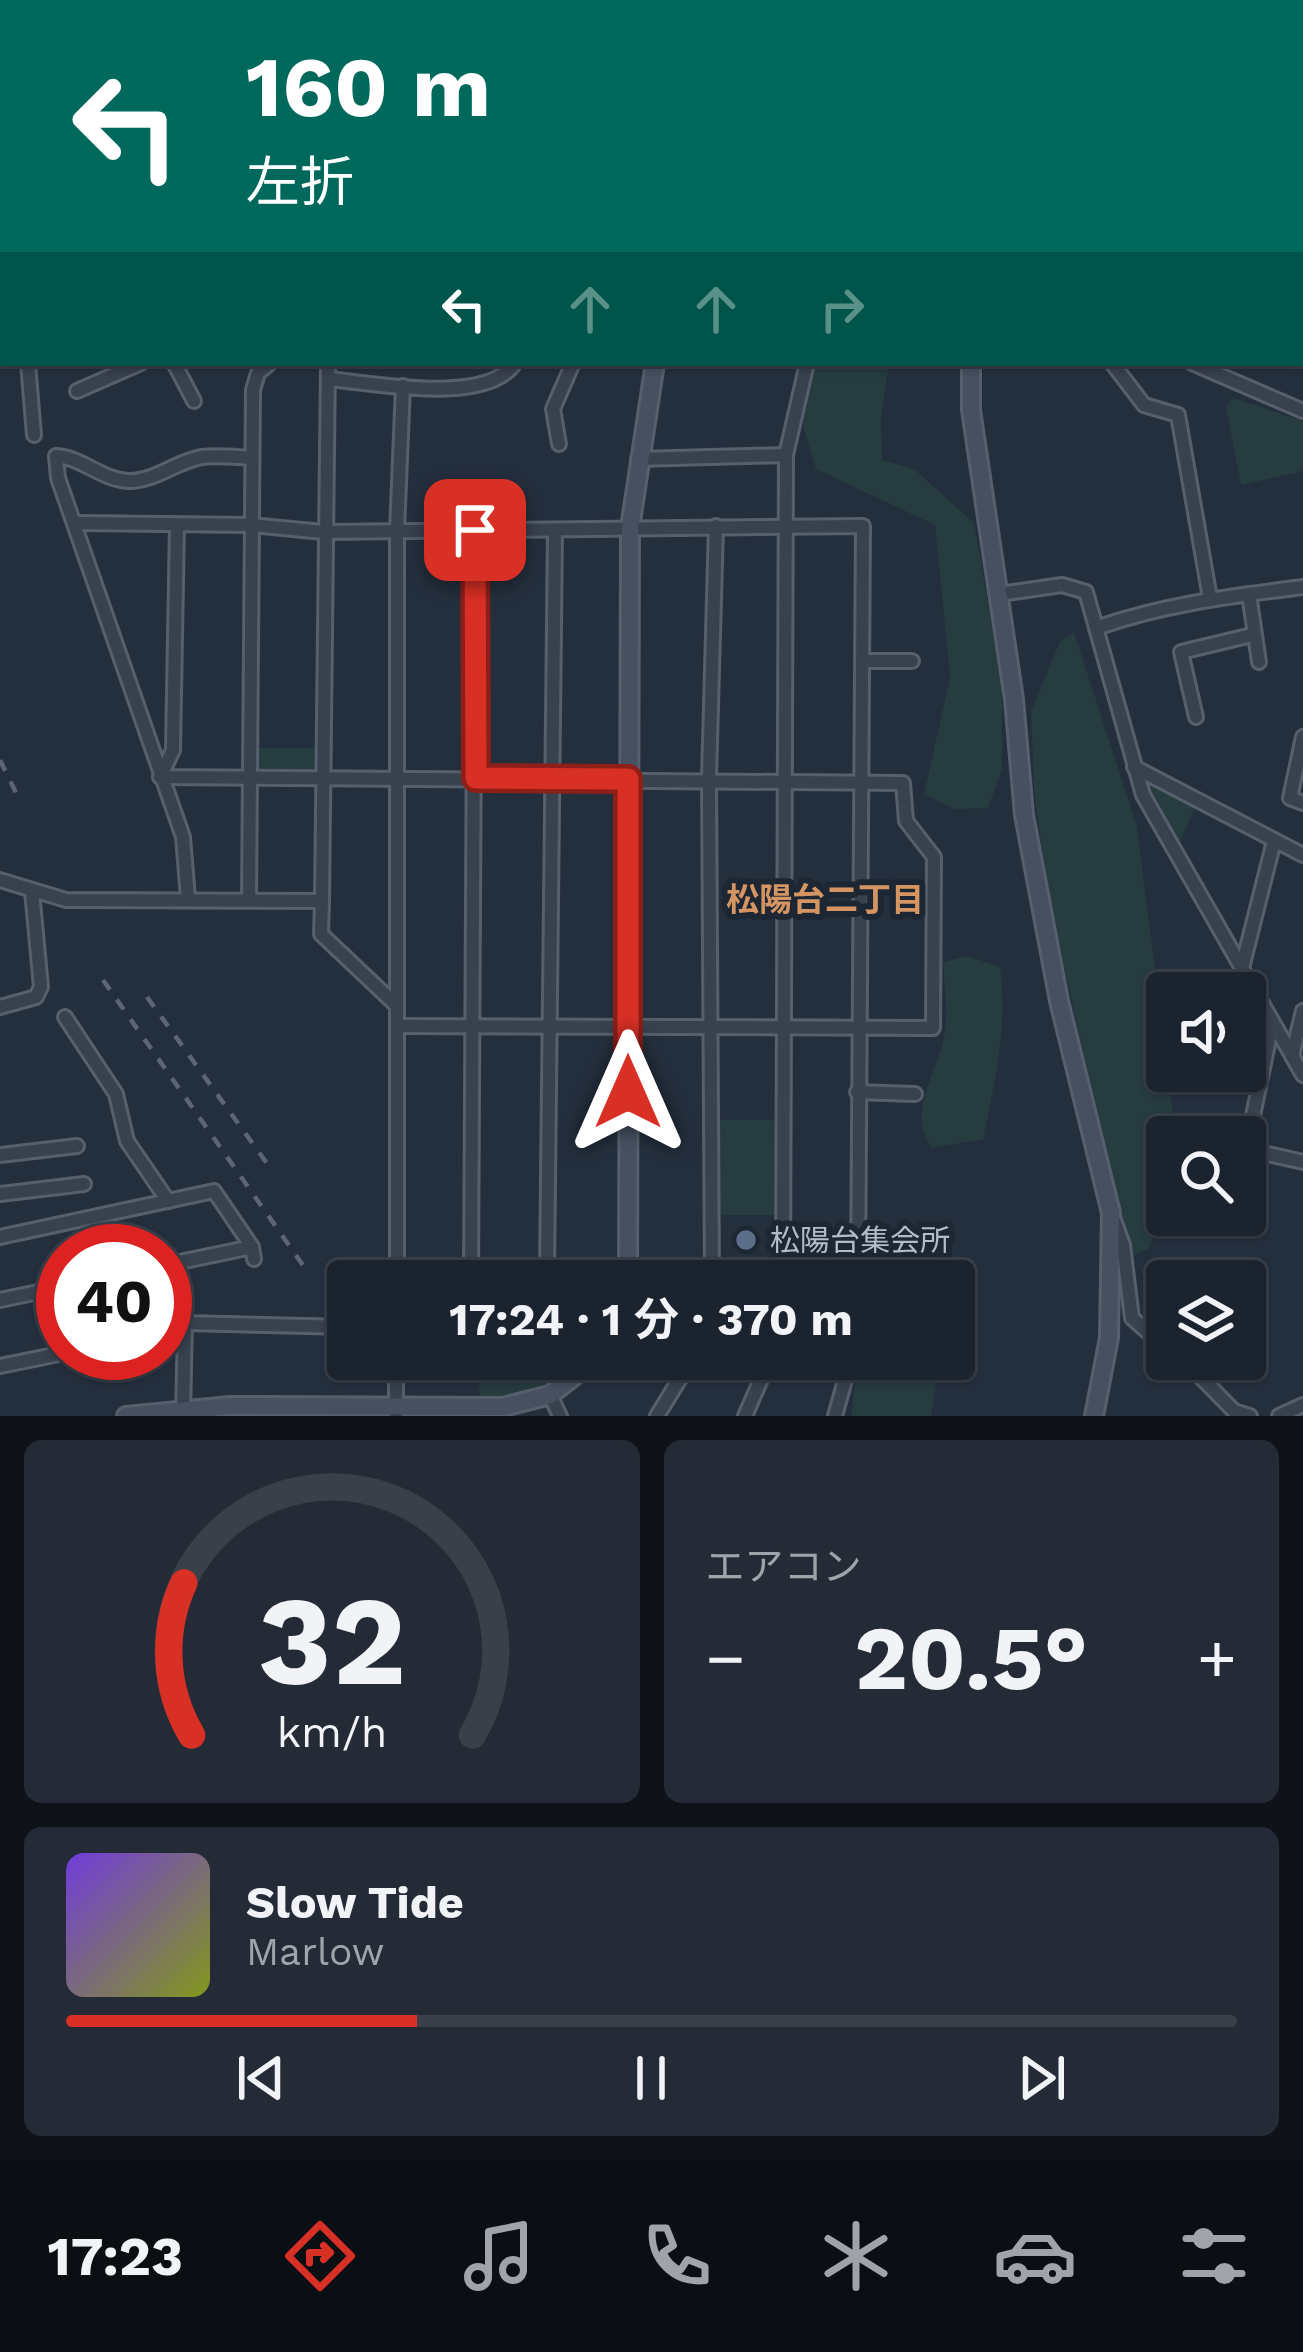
<!DOCTYPE html>
<html lang="ja">
<head>
<meta charset="utf-8">
<style>
  :root { --surface:#1b232e; --page:#242b36; --text:#f1f3f6; --muted:#a0a4aa; --line:#39404a; --accent:#d93025 }
  body { margin:0; font-family:"Work Sans","Noto Sans JP",sans-serif; background:var(--page); color:var(--text); height:100vh; display:flex; flex-direction:column; font-size:45px; white-space:nowrap }
  * { box-sizing:border-box; margin:0 }
  p { font-size:39px; color:var(--muted) }
  .icon { flex:none; width:66px; height:66px; fill:none; stroke:currentColor; stroke-width:2; stroke-linecap:round; stroke-linejoin:round }
  .map { position:relative; height:1416px; overflow:hidden }
  .details { display:flex; flex-direction:column; gap:24px; padding:24px; background:#0f1319; flex:1 }
  .details>* { flex:none }
  .guide { position:absolute; left:0px; top:0px; width:1305px; height:366px; box-shadow:0 3px 9px #0004,0 0 0 3px var(--line); background:#00695c; color:#fff; overflow:hidden }
  .fabs { position:absolute; left:1146px; top:972px; display:grid; gap:24px }
  .fabs a { display:grid; place-items:center; width:120px; height:120px; border-radius:12px; background:var(--surface); box-shadow:0 3px 9px #0004,0 0 0 3px var(--line); font-size:60px }
  .speed { position:absolute; left:36px; top:1224px; display:flex; gap:24px; font-size:60px; font-weight:700; text-align:center }
  .speed>* { display:grid; place-content:center; width:156px; height:156px; border-radius:50%; background:var(--surface); box-shadow:0 3px 9px #0004,0 0 0 3px var(--line); line-height:1 }
  .speed .limit { border:18px solid #d22; background:#fff; color:#111 }
  .pin { position:absolute; display:grid; place-items:center; width:102px; height:102px; color:#fff; margin:-51px; border-radius:24px; box-shadow:0 6px 18px #0006 }
  .me { position:absolute; width:132px; margin:-66px; rotate:0deg; stroke-linejoin:round; filter:drop-shadow(0 0 9px #0008) }
  .turn { display:flex; align-items:center; gap:42px; height:252px; padding:0 48px; font-size:54px }
  .turn .icon { width:156px; height:156px; stroke-width:2.5 }
  .turn b { display:block; font-size:84px; line-height:102px }
  .lanes { display:flex; align-items:center; height:114px; padding:0 48px; background:#0003; justify-content:center; gap:60px; direction:ltr }
  .lanes .off { opacity:.35 }
  .big { font-size:90px; font-weight:700; line-height:1.1 }
  .details .widget { flex:1; display:flex; flex-direction:column; justify-content:center; gap:18px; min-width:0; padding:0 42px; border-radius:18px; background:var(--page) }
  .details .dial { align-items:center; gap:0 }
  .dial svg { height:312px; overflow:visible; fill:none; stroke:var(--line); stroke-width:7; stroke-linecap:round; text-anchor:middle }
  .dial text { fill:var(--text); stroke:none }
  .song { display:flex; align-items:center; gap:36px }
  .cover { width:144px; height:144px; border-radius:18px; background:linear-gradient(135deg,hsl(260 70% 55%),hsl(70 70% 35%)) }
  .played { height:12px; border-radius:6px; background:linear-gradient(90deg,var(--accent) 30%,var(--line) 30%) }
  .keys { display:flex; justify-content:space-around; direction:ltr }
  .heat { display:flex; justify-content:space-between; align-items:center; font-size:66px; direction:ltr }
  .details .tiles { flex:1; display:grid; gap:24px; grid-template-columns:1fr 1fr }
  .widget:last-child { grid-column:span 2 }
  .trip { position:absolute; left:327px; top:1260px; width:648px; height:120px; border-radius:12px; background:var(--surface); box-shadow:0 3px 9px #0004,0 0 0 3px var(--line); font-weight:700; line-height:120px; text-align:center }
  .dock { display:flex; height:192px; justify-content:space-around; align-items:center; background:#0b0e12; color:var(--muted) }
  .dock .icon { width:84px; height:84px }
  .dock .selected { color:var(--accent) }
  .dock b { font-size:54px; color:var(--text) }
  .map>svg:first-child { display:block }
  .green { fill:#263c3f }
  .lines { fill:none; stroke-linecap:round; stroke-linejoin:round }
  .street-casing { stroke:#565f6c; stroke-width:18 }
  .secondary-casing { stroke:#565f6c; stroke-width:22 }
  .street { stroke:#38414e; stroke-width:12 }
  .secondary { stroke:#465061; stroke-width:16 }
  .rail { stroke:#5a6575; stroke-width:4.5; stroke-dasharray:12 12; stroke-linecap:butt }
  .route-casing { stroke:#8d1f18; stroke-width:30 }
  .route { stroke:#d93025; stroke-width:21 }
  .service-dot { fill:#5c6f8a; stroke:#1d2633; stroke-width:4.5 }
  .labels { text-anchor:middle; dominant-baseline:central; stroke-width:12; stroke-linejoin:round; paint-order:stroke }
  .poi-label { font-size:30px; fill:#b4bcc9; stroke:#1d2633; text-anchor:start }
  .neighbourhood-label { font-size:33px; font-weight:bold; fill:#d59563; stroke:#1d2633 }
</style>
</head>
<body>
<div class="map">
<svg width="1303" height="1416" viewBox="0 0 1303 1416">
  <rect width="100%" height="100%" fill="#242f3e"/>
  <g class="green">
    <path d="M816 363H889L881 418 882 460 914 469 974 523 1002 682V770L988 808 955 809 924 794 950 677 935 525 816 469 800 415Z"/>
    <path d="M1233 398 1303 421V471L1241 485 1226 407Z"/>
    <path d="M1074 632 1137 827 1175 1127 1174 1137H1167V1196L1149 1249 1119 1261 1113 1185 1049 900 1034 791 1031 711 1060 642Z"/>
    <path d="M249 748H321L320 779 249 778Z"/>
    <path d="M1143 776 1196 805 1177 848 1143 795Z"/>
    <path d="M967 956 1000 967C1008 1026 995 1082 983 1139L932 1148C904 1111 941 1070 945 1030 948 1008 944 984 943 962Z"/>
    <path d="M716 1120H775L776 1215H716Z"/>
    <path d="M875 1254 922 1270 927 1281H867Z"/>
    <path d="M480 1359H595L550 1395 479 1406Z"/>
    <path d="M858 1359H940L931 1416H851Z"/>
  </g>
  <g class="lines">
    <defs>
      <g id="street">
        <path d="M382 0 383 3"/>
        <path d="M1135 0 1138 3"/>
        <path d="M243 3V0"/>
        <path d="M643 3V0"/>
        <path d="M854 3V0"/>
        <path d="M1 120 3 127"/>
        <path d="M1302 334H1303"/>
        <path d="M0 344 3 342"/>
        <path d="M28 363 34 435"/>
        <path d="M174 363 194 401"/>
        <path d="M1112 363 1144 405 1178 415 1210 598"/>
        <path d="M1192 363 1303 411"/>
        <path d="M328 379C374 383 486 406 515 363"/>
        <path d="M77 391 141 363"/>
        <path d="M559 444 553 409 573 363"/>
        <path d="M638 459 786 455"/>
        <path d="M76 523 252 525 323 532 863 526 858 1281"/>
        <path d="M177 525 173 750 160 777 903 783 906 821 934 857 933 1028 397 1026"/>
        <path d="M999 594 1062 585 1086 592 1143 795 1303 1075"/>
        <path d="M1249 594 1259 662"/>
        <path d="M1096 628C1164 604 1232 596 1303 587"/>
        <path d="M863 661H912"/>
        <path d="M1196 717 1181 652 1252 635"/>
        <path d="M1303 737 1290 798 1303 803"/>
        <path d="M1134 767 1303 855"/>
        <path d="M0 880 66 900 322 901 321 934 396 1005"/>
        <path d="M188 898 183 837 58 478 56 456C82 457 101 480 129 481 156 481 177 461 202 457 218 455 235 457 251 458"/>
        <path d="M249 899 253 390 258 373 270 363"/>
        <path d="M322 901 328 363"/>
        <path d="M1242 968 1274 841"/>
        <path d="M0 1007 36 997 41 987 32 891"/>
        <path d="M65 1017 116 1094 127 1141 168 1201"/>
        <path d="M1272 1025 1246 1149 1303 1162"/>
        <path d="M1292 1056 1303 1011"/>
        <path d="M857 1092 915 1094"/>
        <path d="M0 1155 77 1146"/>
        <path d="M0 1194 84 1184"/>
        <path d="M1114 1220 1123 1245 1132 1318 1167 1349"/>
        <path d="M0 1237 214 1191 252 1247 254 1259"/>
        <path d="M165 1265 252 1247"/>
        <path d="M397 1267 471 1274 858 1275"/>
        <path d="M547 1273 555 531"/>
        <path d="M397 1281V531L403 386"/>
        <path d="M471 1281 475 530"/>
        <path d="M712 1281 709 778 716 526"/>
        <path d="M783 1281 786 455 807 363"/>
        <path d="M0 1300 63 1287"/>
        <path d="M1183 1359 1234 1411 1250 1416"/>
        <path d="M0 1366 64 1353"/>
        <path d="M550 1395 560 1416"/>
        <path d="M183 1415 185 1323 348 1327"/>
        <path d="M396 1416V1359"/>
        <path d="M657 1416 692 1359"/>
        <path d="M745 1416 770 1359"/>
        <path d="M835 1416 851 1359"/>
        <path d="M1279 1416 1303 1405"/>
      </g>
      <g id="secondary">
        <path d="M682 0 683 3"/>
        <path d="M1006 0 1009 3"/>
        <path d="M909 3V0"/>
        <path d="M0 11 3 4"/>
        <path d="M1302 244 1303 245"/>
        <path d="M971 363V410L1014 699 1024 815 1059 1001 1111 1213 1109 1338 1094 1416"/>
        <path d="M628 1281 630 528 655 363"/>
        <path d="M126 1416 230 1406 503 1407 550 1395 596 1359"/>
      </g>
    </defs>
    <use href="#street" class="street-casing"/>
    <use href="#secondary" class="secondary-casing"/>
    <use href="#street" class="street"/>
    <use href="#secondary" class="secondary"/>
    <g class="rail">
      <path d="M0 760 20 801"/>
      <path d="M103 980 307 1271"/>
      <path d="M147 997 271 1169"/>
    </g>
  </g>
  <g class="lines">
    <defs>
      <path id="route" d="M475 530 476 778 628 779V1092"/>
    </defs>
    <use href="#route" class="route-casing"/>
    <use href="#route" class="route"/>
  </g>
  <circle class="service-dot" cx="746" cy="1240" r="12"/>
  <g class="labels">
    <g class="poi-label">
      <text x="770" y="1240">松陽台集会所</text>
    </g>
    <g class="neighbourhood-label">
      <text x="825" y="899">松陽台二丁目</text>
    </g>
  </g>
</svg>
<div class="fabs">
<a><svg class="icon" aria-label="sound" viewBox="0 0 24 24"><path d="M4 9h4l5-4v14l-5-4H4zM17 9q2 3 0 6"/></svg></a>
<a><svg class="icon" aria-label="search" viewBox="0 0 24 24"><circle cx="10" cy="10" r="6"/><path d="M15 15l6 6"/></svg></a>
<a><svg class="icon" aria-label="layers" viewBox="0 0 24 24"><path d="M12 4l9 5-9 5-9-5zM3 14l9 5 9-5"/></svg></a>
</div>
<div class="speed"><div class="limit">40</div></div>
<div class="pin" style="left:475px;top:530px;background:#d93025"><svg class="icon" aria-label="arrive" viewBox="0 0 24 24"><path d="M6 21V4h12l-3 4 3 4H6"/></svg></div>
<svg class="me" style="left:628px;top:1092px" viewBox="-20 -20 40 40"><path d="M0-17L14 15 0 8-14 15z" fill="#d93025" stroke="#fff" stroke-width="4"/></svg>
<div class="trip">17:24 · 1 分 · 370 m</div>
<div class="guide">
<div class="turn"><svg class="icon" aria-label="left" viewBox="0 0 24 24"><path d="M17 20v-9H6M10 6l-5 5 5 5"/></svg><div><b>160 m</b>左折</div></div>
<div class="lanes"><svg class="icon" aria-label="left" viewBox="0 0 24 24"><path d="M17 20v-9H6M10 6l-5 5 5 5"/></svg><svg class="icon off" aria-label="ahead" viewBox="0 0 24 24"><path d="M12 20V5M6 11l6-6 6 6"/></svg><svg class="icon off" aria-label="ahead" viewBox="0 0 24 24"><path d="M12 20V5M6 11l6-6 6 6"/></svg><svg class="icon off" aria-label="right" viewBox="0 0 24 24"><path d="M7 20v-9h11M14 6l5 5-5 5"/></svg></div>
</div>
</div>
<section class="details">
<div class="tiles">
<div class="widget dial"><svg viewBox="0 0 100 80">
<path d="M14 69A42 42 0 1 1 86 69"/>
<path d="M14 69A42 42 0 0 1 12 30" stroke="#d93025"/>
<text x="50" y="56" font-size="32" font-weight="700">32</text>
<text x="50" y="72" font-size="11">km/h</text>
</svg></div>
<div class="widget"><p>エアコン</p>
<div class="heat"><a>−</a><b class="big">20.5°</b><a>+</a></div>
</div>
<div class="widget">
<div class="song"><i class="cover"></i><div><b>Slow Tide</b><p>Marlow</p></div></div>
<div class="played"></div>
<div class="keys"><svg class="icon" aria-label="previous" viewBox="0 0 24 24"><path d="M18 5L8 12l10 7zM5 5v14"/></svg><svg class="icon" aria-label="pause" viewBox="0 0 24 24"><path d="M8 5v14M16 5v14"/></svg><svg class="icon" aria-label="next" viewBox="0 0 24 24"><path d="M6 5l10 7-10 7zM19 5v14"/></svg></div>
</div>
</div>
</section>
<nav class="dock">
<b>17:23</b>
<svg class="icon selected" aria-label="directions" viewBox="0 0 24 24"><path d="M12 3l9 9-9 9-9-9zM9 14v-3h6M13 9l2 2-2 2"/></svg>
<svg class="icon" aria-label="music" viewBox="0 0 24 24"><path d="M9 18V5l10-2v13"/><circle cx="6" cy="18" r="3"/><circle cx="16" cy="16" r="3"/></svg>
<svg class="icon" aria-label="phone" viewBox="0 0 24 24"><path d="M5 4h4l2 5-3 2q2 4 5 5l2-3 5 2v4C11 20 4 13 5 4z"/></svg>
<svg class="icon" aria-label="climate" viewBox="0 0 24 24"><path d="M12 3v18M4 7l16 10M4 17L20 7"/></svg>
<svg class="icon" aria-label="car" viewBox="0 0 24 24"><path d="M5 17H2v-5l4-1 3-4h7l3 4 3 1v5h-3M9 17h6M6 11h13"/><circle cx="7" cy="17" r="2"/><circle cx="17" cy="17" r="2"/></svg>
<svg class="icon" aria-label="filters" viewBox="0 0 24 24"><path d="M4 7h16M4 17h16"/><circle cx="9" cy="7" r="2"/><circle cx="15" cy="17" r="2"/></svg>
</nav>
</body>
</html>
